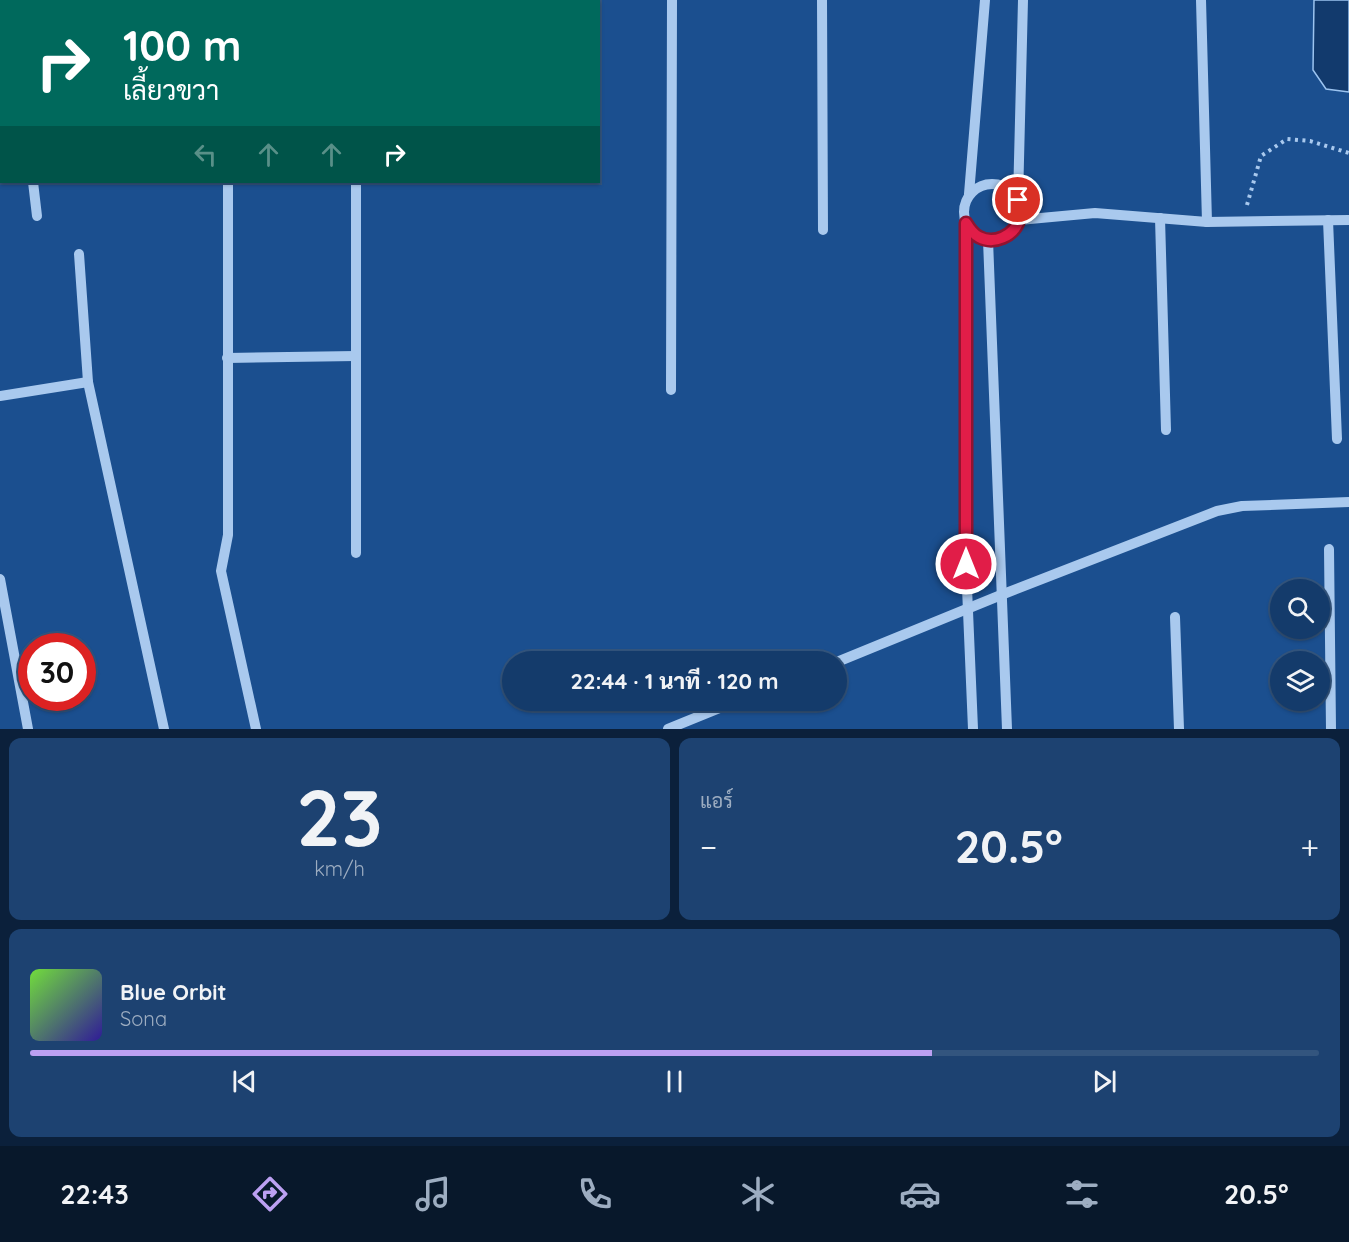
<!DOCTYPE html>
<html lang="th">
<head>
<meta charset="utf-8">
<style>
  :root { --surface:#143b6b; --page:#1d4271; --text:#f1f3f6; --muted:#9dadc1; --line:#33557e; --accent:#bca0f2 }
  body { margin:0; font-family:Quicksand,Sarabun,sans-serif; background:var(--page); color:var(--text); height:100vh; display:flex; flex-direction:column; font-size:22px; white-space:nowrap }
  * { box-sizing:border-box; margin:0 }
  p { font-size:20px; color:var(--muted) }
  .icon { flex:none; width:33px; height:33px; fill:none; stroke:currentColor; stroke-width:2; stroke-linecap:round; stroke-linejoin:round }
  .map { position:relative; height:729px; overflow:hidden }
  .drawer { display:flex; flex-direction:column; gap:9px; padding:9px; background:#0b203b; flex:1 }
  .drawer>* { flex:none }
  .banner { position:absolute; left:0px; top:0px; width:600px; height:183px; box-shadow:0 2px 4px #0004,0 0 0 2px var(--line); background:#00695c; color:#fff; overflow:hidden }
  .tools { position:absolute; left:1270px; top:579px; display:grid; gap:12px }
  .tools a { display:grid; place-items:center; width:60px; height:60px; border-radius:50%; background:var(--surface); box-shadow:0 2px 4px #0004,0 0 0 2px var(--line); font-size:30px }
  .speed { position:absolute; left:18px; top:633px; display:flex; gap:12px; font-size:30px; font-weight:700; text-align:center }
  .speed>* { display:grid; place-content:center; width:78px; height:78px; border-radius:50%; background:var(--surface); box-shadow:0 2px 4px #0004,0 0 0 2px var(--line); line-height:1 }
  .speed .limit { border:9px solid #d22; background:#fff; color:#111 }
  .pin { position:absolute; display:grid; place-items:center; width:51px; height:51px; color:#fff; margin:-26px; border:3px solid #fff; border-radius:50%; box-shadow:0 2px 6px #0007 }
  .me { position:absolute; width:66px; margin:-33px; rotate:0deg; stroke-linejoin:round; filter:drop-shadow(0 0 4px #0008) }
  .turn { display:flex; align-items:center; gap:21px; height:126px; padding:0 24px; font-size:27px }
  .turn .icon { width:78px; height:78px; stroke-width:2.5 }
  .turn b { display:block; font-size:42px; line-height:51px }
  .lanes { display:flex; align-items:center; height:57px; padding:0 24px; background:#0003; justify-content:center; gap:30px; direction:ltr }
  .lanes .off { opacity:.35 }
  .big { font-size:45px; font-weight:800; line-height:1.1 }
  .drawer .card { flex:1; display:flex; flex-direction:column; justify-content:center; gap:9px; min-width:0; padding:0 21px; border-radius:12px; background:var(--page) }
  .drawer .dial { align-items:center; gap:0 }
  .dial b { font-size:78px; line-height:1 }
  .song { display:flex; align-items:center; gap:18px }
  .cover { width:72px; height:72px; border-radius:9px; background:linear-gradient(135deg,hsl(100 70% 55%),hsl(250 70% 35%)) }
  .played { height:6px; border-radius:3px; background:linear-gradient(90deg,var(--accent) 70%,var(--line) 70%) }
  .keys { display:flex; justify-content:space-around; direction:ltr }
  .heat { display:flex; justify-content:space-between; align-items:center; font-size:33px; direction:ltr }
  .drawer .tiles { flex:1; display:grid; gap:9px; grid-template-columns:1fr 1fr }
  .card:last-child { grid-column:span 2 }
  .trip { position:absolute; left:502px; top:651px; width:345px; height:60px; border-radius:30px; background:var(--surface); box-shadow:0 2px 4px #0004,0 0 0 2px var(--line); font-weight:800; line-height:60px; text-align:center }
  .tab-bar { display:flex; height:96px; justify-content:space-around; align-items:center; background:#08182b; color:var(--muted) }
  .tab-bar .icon { width:42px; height:42px }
  .tab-bar .on { color:var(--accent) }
  .tab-bar b { font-size:27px; color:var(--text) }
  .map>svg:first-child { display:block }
  .water { fill:#123a6d; stroke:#9cc4f0; stroke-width:1.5 }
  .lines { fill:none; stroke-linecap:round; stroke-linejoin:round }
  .path { stroke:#a9c9ee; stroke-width:4; stroke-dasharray:3 4.5; stroke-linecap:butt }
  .minor { stroke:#a9c9ee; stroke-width:10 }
  .route-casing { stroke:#92132f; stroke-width:15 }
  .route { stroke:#e11d48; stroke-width:10 }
</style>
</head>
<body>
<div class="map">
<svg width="1349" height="729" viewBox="0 0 1349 729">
  <rect width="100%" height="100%" fill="#1b4f8f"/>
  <path class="water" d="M1314 0H1349V92L1326 89 1313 70Z"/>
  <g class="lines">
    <path class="path" d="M1247 205 1261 156 1287 139 1310 141 1349 153"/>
    <g class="minor">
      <path d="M10 0V2"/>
      <path d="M129 0V2"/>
      <path d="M227 0V2"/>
      <path d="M532 0V2"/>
      <path d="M822 0 823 230"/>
      <path d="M1201 0 1207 222"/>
      <path d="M356 2V0"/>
      <path d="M0 52H2"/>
      <path d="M33 182 37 216"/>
      <path d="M228 182V535L221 571 256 729"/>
      <circle cx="992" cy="212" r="28"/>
      <path d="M969 194 985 0"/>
      <path d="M1018 200 1023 0"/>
      <path d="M1160 218 1166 430"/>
      <path d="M1019 220 1095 213 1207 222 1349 220"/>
      <path d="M1328 220 1337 439"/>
      <path d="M966 223V564L973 729"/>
      <path d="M988 240 1007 729"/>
      <path d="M79 254 88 382 164 729"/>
      <path d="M227 358 356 356"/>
      <path d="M671 390 672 0"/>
      <path d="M0 396 88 382"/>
      <path d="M1329 549 1331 729"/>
      <path d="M356 553V182"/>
      <path d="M0 579 28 729"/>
      <path d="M1175 617 1179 729"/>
      <path d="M837 662 1001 595 1217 511 1242 506 1349 502"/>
      <path d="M668 729 739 700"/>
    </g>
  </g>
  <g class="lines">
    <defs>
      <path id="route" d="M966 564V223C969 228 973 234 979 237 994 245 1014 236 1019 220 1021 213 1019 207 1018 200"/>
    </defs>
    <use href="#route" class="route-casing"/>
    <use href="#route" class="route"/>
  </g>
</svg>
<div class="tools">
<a><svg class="icon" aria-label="search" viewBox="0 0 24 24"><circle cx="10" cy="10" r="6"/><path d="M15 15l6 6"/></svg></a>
<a><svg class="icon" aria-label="layers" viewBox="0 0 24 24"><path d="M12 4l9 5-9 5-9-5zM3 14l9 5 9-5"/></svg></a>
</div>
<div class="speed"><div class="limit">30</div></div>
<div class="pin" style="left:1018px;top:200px;background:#d93025"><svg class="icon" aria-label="arrive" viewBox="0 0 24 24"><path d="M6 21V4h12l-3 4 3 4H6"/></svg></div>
<svg class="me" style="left:966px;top:564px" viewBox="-20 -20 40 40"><circle r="17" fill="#e11d48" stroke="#fff" stroke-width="3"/><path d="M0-11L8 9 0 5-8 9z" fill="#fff"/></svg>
<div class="trip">22:44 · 1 นาที · 120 m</div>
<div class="banner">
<div class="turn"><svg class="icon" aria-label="right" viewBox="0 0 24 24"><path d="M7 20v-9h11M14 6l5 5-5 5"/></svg><div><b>100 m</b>เลี้ยวขวา</div></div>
<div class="lanes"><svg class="icon off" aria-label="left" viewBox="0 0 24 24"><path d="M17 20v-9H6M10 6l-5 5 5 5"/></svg><svg class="icon off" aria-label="ahead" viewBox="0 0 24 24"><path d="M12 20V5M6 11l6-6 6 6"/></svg><svg class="icon off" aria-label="ahead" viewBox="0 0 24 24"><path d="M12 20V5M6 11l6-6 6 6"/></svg><svg class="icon" aria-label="right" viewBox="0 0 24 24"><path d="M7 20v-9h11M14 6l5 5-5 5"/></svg></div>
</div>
</div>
<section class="drawer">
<div class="tiles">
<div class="card dial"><b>23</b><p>km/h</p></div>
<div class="card"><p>แอร์</p>
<div class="heat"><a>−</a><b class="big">20.5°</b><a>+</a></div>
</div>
<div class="card">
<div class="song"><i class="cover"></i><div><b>Blue Orbit</b><p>Sona</p></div></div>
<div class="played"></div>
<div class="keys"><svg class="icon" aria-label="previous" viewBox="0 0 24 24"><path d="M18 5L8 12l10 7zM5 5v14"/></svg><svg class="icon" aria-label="pause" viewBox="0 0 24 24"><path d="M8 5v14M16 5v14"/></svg><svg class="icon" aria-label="next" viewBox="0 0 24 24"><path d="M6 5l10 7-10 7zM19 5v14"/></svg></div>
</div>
</div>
</section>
<nav class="tab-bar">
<b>22:43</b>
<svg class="icon on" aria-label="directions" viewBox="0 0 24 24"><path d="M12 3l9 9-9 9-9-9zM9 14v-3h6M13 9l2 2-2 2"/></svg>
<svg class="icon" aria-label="music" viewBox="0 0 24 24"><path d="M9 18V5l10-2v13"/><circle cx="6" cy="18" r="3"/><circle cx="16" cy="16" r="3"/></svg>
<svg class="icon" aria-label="phone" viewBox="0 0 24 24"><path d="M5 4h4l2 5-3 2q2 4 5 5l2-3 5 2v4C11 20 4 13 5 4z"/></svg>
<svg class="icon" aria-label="climate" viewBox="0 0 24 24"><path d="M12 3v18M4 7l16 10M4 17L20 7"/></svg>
<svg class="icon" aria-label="car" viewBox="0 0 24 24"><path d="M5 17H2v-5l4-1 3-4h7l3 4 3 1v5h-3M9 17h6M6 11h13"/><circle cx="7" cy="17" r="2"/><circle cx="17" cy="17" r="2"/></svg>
<svg class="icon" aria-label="filters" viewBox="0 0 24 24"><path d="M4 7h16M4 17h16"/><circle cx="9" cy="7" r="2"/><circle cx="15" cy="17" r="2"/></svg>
<b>20.5°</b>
</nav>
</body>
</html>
